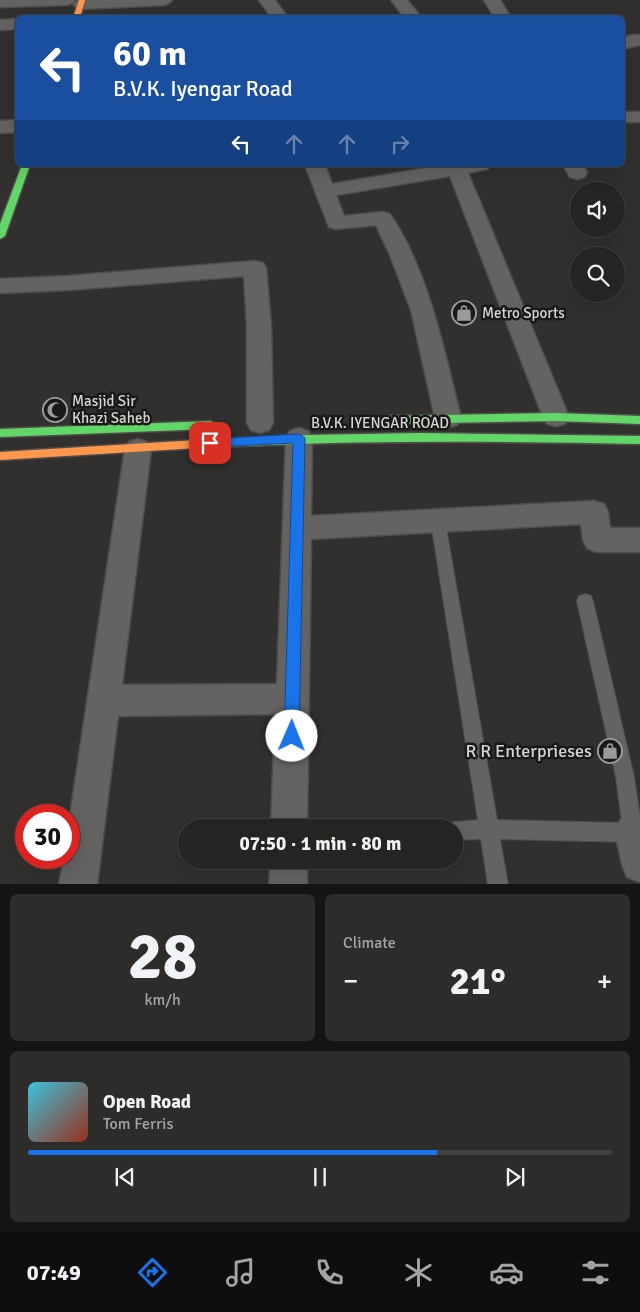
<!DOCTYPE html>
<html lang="en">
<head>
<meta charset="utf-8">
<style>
  :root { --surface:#252422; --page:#2d2c2a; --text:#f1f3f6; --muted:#a3a4a5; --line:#424140; --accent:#1a73e8 }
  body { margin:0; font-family:Signika,sans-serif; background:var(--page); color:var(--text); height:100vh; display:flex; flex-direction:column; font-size:19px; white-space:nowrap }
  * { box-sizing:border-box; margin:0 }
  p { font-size:16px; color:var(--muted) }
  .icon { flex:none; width:28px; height:28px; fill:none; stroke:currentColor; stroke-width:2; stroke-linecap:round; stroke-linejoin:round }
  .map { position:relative; height:884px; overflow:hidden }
  .drawer { display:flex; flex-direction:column; gap:10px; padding:10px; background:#141413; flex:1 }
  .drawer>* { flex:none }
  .banner { position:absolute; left:15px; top:15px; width:610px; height:152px; border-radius:8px; box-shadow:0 5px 20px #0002,0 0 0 1px var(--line); background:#1a4fa0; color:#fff; overflow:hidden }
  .fabs { position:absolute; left:570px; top:182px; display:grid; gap:10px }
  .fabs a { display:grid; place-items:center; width:55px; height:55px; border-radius:50%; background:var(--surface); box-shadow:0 5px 20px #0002,0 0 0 1px var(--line); font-size:25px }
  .speed { position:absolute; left:15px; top:804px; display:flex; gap:10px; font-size:25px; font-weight:700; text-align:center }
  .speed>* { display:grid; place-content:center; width:65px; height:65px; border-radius:50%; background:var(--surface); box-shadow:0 5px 20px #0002,0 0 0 1px var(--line); line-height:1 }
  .speed .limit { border:8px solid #d22; background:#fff; color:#111 }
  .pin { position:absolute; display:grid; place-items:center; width:42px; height:42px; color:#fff; margin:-21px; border-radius:10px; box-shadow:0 2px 8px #0006 }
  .me { position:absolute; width:55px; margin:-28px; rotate:1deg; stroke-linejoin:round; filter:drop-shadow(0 0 4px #0008) }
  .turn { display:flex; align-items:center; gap:18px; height:105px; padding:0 15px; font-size:22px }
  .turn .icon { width:65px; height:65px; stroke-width:2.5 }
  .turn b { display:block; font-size:35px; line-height:42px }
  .lanes { display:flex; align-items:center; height:48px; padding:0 15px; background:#0003; justify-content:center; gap:25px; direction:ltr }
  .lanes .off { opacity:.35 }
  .big { font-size:38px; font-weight:700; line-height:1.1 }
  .drawer .widget { flex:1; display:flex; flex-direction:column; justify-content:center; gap:8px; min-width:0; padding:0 18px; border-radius:8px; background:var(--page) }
  .drawer .dial { align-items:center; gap:0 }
  .dial b { font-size:65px; line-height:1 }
  .song { display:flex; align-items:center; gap:15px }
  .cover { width:60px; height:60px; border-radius:8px; background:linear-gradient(135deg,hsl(190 70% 55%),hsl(10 70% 35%)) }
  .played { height:5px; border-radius:2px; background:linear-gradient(90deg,var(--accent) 70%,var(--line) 70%) }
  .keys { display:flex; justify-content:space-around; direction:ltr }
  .heat { display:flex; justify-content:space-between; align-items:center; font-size:28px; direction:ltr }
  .drawer .tiles { flex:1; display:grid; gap:10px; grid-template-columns:1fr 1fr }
  .widget:last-child { grid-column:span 2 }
  .trip { position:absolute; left:178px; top:819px; width:285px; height:50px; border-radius:25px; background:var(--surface); box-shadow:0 5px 20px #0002,0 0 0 1px var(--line); font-weight:700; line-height:50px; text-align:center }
  .dock { display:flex; height:80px; justify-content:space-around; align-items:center; background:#0f0e0e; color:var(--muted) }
  .dock .icon { width:35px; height:35px }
  .dock .active { color:var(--accent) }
  .dock b { font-size:22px; color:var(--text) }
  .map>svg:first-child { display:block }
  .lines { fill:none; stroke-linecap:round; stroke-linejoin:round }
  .lane-casing { stroke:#4e4d4b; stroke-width:2 }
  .street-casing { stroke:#4e4d4b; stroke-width:3 }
  .fast-casing { stroke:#4e4d4b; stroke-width:3 }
  .slow-casing { stroke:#4e4d4b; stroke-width:3 }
  .lane { fill:#646362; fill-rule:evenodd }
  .street { fill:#646362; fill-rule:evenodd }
  .fast { fill:#63d668; fill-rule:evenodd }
  .slow { fill:#ff974d; fill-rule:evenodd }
  .route { fill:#1a73e8; stroke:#114b97 }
  .labels { text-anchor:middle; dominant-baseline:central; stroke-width:5; stroke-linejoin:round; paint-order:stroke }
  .poi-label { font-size:15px; fill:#d5d4d2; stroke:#191917; text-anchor:start }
  .street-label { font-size:15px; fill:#d5d4d2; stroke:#191917 }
  .near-poi-label { font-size:18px; fill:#d5d4d2; stroke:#191917; text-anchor:end }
</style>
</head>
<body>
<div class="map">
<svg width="640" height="885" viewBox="0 0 640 885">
  <rect width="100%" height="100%" fill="#31302e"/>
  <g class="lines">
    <defs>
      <path id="lane" d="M438 516 443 518 445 522 497 820 622 823 616 777 577 601 579 596 585 594 591 596 593 601 634 777 640 817V840L633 842 500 839 508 885H488L481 839 454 840V828H446L447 824 454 822 478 820 431 522 433 518Z"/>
      <g id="street">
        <path d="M0 0H75L72 3 67 5 0 7Z"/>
        <path d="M172 0 169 3 164 5 81 9 76 7 73 4 78 0Z"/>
        <path d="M259 0H275L288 18H272Z"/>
        <path d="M391 0H407L422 18H405Z"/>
        <path d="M484 0H500L511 18H495Z"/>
        <path d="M18 19V29L0 30V20Z"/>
        <path d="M632 35H640V45L622 49V38Z"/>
        <rect x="622" y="112" width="18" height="10"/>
        <path d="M18 120V132L0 133V121Z"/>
        <path d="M305 165H325L332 184 445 165H490L487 169 468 173 569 417 565 424 556 426 547 424 543 417 450 176 336 195 344 216 383 212 390 214C428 269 445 354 461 418L457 425 448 427 439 425 435 418 411 310 390 255 376 225 336 229 329 227Z"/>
        <path d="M563 165H583L587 173 584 177 577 179 570 177Z"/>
        <path d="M255 261 263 263 266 268 271 326 273 423 269 430 260 433 251 430 247 423V326L244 276 68 290 0 293V279L68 276Z"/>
        <path d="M299 428 308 431 312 438 311 516 594 501 604 504 608 512 610 528H640V552H597L587 548 583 540 581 524 311 539 307 828H271L275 714 118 716 97 885H59L64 858H69V823L125 449 129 442 138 439 147 442 151 449 122 685 277 684 286 438 290 431Z"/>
        <path d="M633 815 640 818V882L627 877 622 864 615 833 620 820Z"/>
        <path d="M271 860H307V885H269Z"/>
      </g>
      <g id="fast">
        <path d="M22 165H30L5 236 0 239V224Z"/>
        <path d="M556 413 640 416V424L556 421 384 424 378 420 384 416Z"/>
        <path d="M211 421 217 425 211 429 0 437V429Z"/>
        <path d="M419 433 640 436V444C493 441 345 440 198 448L194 447 192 444 194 441 198 440 308 435Z"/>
      </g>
      <g id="slow">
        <path d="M79 0H85L80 18H73Z"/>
        <path d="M198 440 202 441 204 444 202 447 198 448 0 460V452Z"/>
      </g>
    </defs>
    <use href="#lane" class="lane-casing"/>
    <use href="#street" class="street-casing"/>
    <use href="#fast" class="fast-casing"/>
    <use href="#slow" class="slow-casing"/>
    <use href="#lane" class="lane"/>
    <use href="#street" class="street"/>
    <use href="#fast" class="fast"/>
    <use href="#slow" class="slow"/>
  </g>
  <path class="route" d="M299 434 305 438 299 736 297 741 292 743 286 741 284 736 293 443 210 447 204 443 210 439Z"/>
  <defs>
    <symbol id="shop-ring" viewBox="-11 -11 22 22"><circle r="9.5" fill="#191917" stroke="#9c9b99" stroke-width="1.5"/><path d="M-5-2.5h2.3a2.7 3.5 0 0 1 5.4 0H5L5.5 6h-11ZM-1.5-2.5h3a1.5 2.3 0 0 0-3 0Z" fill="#9c9b99"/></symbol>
    <symbol id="mosque-ring" viewBox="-11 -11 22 22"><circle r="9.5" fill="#191917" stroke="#9c9b99" stroke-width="1.5"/><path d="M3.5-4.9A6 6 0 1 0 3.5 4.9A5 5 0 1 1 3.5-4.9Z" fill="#9c9b99"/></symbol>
  </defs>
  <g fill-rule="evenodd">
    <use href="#shop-ring" x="450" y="299" width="28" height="28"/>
    <use href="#mosque-ring" x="41" y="396" width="28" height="28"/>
    <use href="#shop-ring" x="596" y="737" width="28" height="28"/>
  </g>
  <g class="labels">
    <g class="poi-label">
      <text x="482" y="313">Metro Sports</text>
      <text x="72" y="401">Masjid Sir<tspan x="72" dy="17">Khazi Saheb</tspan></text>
    </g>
    <g class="street-label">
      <text x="380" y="423">B.V.K. IYENGAR ROAD</text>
    </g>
    <g class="near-poi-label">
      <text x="592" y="751">R R Enterprieses</text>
    </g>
  </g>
</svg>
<div class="fabs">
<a><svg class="icon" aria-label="sound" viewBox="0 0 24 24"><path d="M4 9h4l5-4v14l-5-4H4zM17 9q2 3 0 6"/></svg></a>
<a><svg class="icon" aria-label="search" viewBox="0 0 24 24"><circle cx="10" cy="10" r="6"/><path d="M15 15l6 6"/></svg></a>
</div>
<div class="speed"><div class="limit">30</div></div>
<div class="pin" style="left:210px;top:443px;background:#d93025"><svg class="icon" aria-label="arrive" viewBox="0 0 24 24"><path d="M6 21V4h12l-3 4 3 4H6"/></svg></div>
<svg class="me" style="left:292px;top:736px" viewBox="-20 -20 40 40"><circle r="19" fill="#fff"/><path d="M0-13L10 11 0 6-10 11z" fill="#1a73e8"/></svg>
<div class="trip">07:50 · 1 min · 80 m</div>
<div class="banner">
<div class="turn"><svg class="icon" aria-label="left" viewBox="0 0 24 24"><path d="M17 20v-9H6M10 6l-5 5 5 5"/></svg><div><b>60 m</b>B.V.K. Iyengar Road</div></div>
<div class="lanes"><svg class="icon" aria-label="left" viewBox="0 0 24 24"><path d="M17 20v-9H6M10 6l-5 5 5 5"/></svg><svg class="icon off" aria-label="ahead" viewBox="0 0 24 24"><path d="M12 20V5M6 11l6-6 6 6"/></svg><svg class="icon off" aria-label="ahead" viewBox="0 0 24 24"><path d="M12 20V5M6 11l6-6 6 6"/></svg><svg class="icon off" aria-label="right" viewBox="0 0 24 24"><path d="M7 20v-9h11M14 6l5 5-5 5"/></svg></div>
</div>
</div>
<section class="drawer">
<div class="tiles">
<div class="widget dial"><b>28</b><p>km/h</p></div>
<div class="widget"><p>Climate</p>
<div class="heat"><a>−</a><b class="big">21°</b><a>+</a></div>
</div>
<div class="widget">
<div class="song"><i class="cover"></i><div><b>Open Road</b><p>Tom Ferris</p></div></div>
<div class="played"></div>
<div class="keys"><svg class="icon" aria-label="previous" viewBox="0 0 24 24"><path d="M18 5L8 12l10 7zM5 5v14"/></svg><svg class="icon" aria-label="pause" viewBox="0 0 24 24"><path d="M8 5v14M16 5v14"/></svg><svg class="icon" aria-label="next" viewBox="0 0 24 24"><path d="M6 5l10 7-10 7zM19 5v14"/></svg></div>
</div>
</div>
</section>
<nav class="dock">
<b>07:49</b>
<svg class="icon active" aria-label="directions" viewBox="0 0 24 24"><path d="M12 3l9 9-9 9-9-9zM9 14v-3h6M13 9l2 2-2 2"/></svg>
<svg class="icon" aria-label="music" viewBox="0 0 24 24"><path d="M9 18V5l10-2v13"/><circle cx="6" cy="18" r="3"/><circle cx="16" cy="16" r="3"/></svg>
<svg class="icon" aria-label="phone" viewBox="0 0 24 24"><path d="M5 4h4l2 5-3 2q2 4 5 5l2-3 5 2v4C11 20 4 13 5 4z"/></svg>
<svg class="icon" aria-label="climate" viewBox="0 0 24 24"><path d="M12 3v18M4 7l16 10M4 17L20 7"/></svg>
<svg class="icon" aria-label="car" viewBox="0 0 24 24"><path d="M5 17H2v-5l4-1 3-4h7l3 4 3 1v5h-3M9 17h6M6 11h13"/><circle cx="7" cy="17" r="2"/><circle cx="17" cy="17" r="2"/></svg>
<svg class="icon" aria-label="filters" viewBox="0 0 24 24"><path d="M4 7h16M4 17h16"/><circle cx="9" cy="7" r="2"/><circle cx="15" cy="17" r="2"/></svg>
</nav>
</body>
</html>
